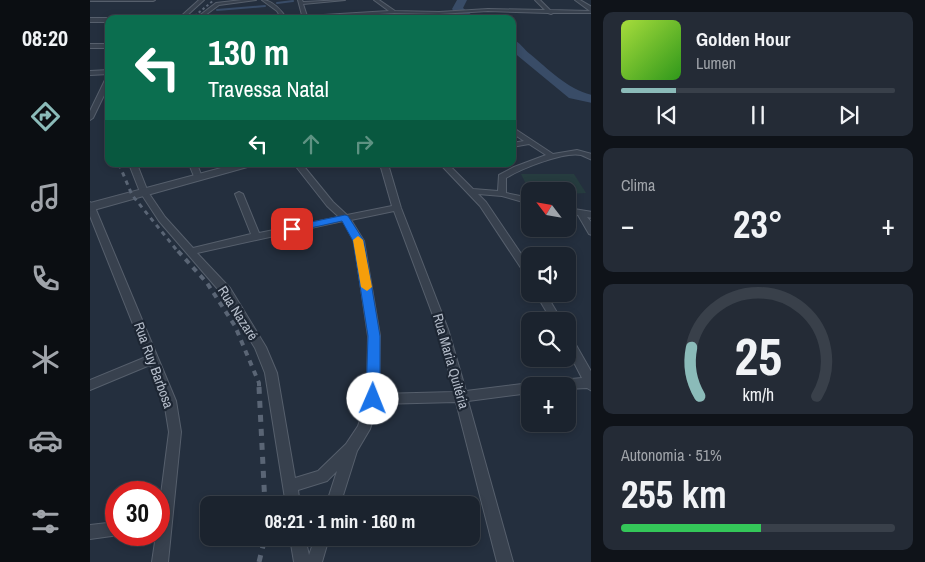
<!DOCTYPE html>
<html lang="pt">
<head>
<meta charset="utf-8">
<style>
  :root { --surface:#1b232e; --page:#242b36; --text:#f1f3f6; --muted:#a0a4aa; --line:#39404a; --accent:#8bbbb9 }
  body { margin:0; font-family:"Archivo Narrow",sans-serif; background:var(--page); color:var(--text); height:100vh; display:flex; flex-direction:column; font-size:19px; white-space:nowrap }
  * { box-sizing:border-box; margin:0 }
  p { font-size:16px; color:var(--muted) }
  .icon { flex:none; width:28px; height:28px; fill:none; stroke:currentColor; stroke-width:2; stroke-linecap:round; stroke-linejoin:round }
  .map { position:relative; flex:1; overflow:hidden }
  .sheet { display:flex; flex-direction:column; gap:12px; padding:12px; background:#0f1319; width:334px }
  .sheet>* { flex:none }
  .banner { position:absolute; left:15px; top:15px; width:411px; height:152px; border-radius:10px; box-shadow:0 2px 8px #0003,0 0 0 1px var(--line); background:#0b6e4f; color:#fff; overflow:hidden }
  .needle { width:32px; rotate:301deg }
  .tools { position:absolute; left:431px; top:182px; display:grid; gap:10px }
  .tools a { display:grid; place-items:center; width:55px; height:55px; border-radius:10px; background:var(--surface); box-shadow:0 2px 8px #0003,0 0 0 1px var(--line); font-size:25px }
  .speed { position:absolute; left:15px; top:481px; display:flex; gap:10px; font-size:25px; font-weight:700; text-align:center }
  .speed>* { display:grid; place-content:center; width:65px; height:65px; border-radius:50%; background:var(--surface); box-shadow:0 2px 8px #0003,0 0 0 1px var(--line); line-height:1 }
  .speed .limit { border:8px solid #d22; background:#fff; color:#111 }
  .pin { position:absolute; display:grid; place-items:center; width:42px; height:42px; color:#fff; margin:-21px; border-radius:10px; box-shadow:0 2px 8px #0006 }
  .me { position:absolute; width:55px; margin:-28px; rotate:1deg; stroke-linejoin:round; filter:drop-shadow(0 0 4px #0008) }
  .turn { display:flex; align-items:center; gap:18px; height:105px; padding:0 20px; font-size:22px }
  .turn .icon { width:65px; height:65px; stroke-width:2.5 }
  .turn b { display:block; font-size:35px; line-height:42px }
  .lanes { display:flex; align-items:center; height:48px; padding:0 20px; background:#0003; justify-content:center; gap:25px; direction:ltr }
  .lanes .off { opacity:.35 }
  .big { font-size:38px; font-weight:700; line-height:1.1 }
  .sheet .card { flex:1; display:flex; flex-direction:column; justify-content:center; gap:8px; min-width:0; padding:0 18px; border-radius:10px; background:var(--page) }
  .sheet .dial { align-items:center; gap:0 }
  .dial svg { height:130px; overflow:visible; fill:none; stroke:var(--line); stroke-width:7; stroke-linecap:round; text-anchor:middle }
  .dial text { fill:var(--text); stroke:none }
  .song { display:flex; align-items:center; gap:15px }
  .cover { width:60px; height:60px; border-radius:8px; background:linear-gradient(135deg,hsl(80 70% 55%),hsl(110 70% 35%)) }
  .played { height:5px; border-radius:2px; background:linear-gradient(90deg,var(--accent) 20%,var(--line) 20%) }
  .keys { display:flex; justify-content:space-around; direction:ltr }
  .heat { display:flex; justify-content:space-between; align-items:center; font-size:28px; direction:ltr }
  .charge { height:8px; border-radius:4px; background:linear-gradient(90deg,#34c759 51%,var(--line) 0) }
  .trip { position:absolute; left:110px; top:496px; width:280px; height:50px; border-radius:10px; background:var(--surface); box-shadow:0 2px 8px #0003,0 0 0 1px var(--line); font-weight:700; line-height:50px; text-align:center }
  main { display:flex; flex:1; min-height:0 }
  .tab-bar { display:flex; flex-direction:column; width:90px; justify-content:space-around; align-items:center; background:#0b0e12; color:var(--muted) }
  .tab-bar .icon { width:35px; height:35px }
  .tab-bar .selected { color:var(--accent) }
  .tab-bar b { font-size:22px; color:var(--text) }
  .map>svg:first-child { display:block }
  .green { fill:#263c3f }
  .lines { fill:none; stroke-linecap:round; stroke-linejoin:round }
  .stream { stroke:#394c67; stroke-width:2 }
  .river { fill:#394c67; fill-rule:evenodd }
  .minor-casing { stroke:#565f6c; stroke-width:2 }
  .tertiary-casing { stroke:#565f6c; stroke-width:2 }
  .minor { fill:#38414e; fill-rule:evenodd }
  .tertiary { fill:#38414e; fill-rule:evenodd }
  .rail-far3 { stroke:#5a6575; stroke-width:2; stroke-dasharray:2.5 2.5; stroke-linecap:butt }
  .rail-far2 { stroke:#5a6575; stroke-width:3; stroke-dasharray:4.5 4.5; stroke-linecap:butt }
  .rail-far1 { stroke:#5a6575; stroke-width:4; stroke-dasharray:5.5 5.5; stroke-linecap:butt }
  .rail { stroke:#5a6575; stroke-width:5; stroke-dasharray:7 7; stroke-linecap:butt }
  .route { fill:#1a73e8; stroke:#114b97 }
  .slow { fill:#f59e0b }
  .labels { text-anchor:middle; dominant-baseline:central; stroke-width:4.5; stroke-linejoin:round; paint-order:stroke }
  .street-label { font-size:14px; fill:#b4bcc9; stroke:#1d2633 }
</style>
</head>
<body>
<main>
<nav class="tab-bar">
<b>08:20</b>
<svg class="icon selected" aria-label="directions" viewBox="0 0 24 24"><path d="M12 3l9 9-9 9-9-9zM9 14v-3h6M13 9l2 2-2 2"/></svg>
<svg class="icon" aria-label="music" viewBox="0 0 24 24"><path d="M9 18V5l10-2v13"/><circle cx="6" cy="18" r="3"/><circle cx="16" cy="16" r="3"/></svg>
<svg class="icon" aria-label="phone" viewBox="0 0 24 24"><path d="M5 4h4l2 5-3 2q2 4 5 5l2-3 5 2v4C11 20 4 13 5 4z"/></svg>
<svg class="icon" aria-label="climate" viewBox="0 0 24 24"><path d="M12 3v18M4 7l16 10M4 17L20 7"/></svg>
<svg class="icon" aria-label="car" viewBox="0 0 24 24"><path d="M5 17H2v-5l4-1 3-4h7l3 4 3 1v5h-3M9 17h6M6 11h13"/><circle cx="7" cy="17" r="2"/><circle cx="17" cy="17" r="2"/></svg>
<svg class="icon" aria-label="filters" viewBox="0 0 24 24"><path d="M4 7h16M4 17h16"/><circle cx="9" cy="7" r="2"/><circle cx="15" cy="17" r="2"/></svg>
</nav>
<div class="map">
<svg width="502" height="562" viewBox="0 0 502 562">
  <rect width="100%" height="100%" fill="#242f3e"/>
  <path class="green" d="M431 174H484L496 193 478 194V191L440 192Z"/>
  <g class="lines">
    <g class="stream">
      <path d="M187 3 203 1"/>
      <path d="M127 10 175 6"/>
    </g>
    <g class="river">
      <path d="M367 0H377L373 8 387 19C376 19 369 18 362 9Z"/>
      <path d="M422 40C430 41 434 50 440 54 458 69 479 90 502 95V103L479 98 422 51Z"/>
    </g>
    <defs>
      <g id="minor">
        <path d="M0 0H65L63 1H0Z"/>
        <path d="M109 0H114L93 19H88Z"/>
        <path d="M152 0H166L129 5 110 19H105L126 3Z"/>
        <path d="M172 0C183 0 191 10 197 19H192L187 11Z"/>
        <path d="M208 0H212L213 2 255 0 213 4 217 16 299 11 284 0H289L305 11 349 12 398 9 455 10 445 0H450L460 10 500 11 485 0H490L502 7V13H463L461 14 458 13 398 11 349 14 304 13 213 19Z"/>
        <rect x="0" y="44" width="19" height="4"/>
        <path d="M19 70V74L0 75V71Z"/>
        <path d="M19 76V85L3 118 0 120V111L16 78Z"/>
        <path d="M422 127 463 154 487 150 502 154V160C498 158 494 156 491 155 475 151 430 169 416 178V193L440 198V204L412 196 388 194 396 202 440 267V278L437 277 390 206 350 164H358L383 189 408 191 409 175 424 167 456 155 439 144 422 147V143L434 141 422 133Z"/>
        <path d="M39 164H47L58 192 75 217 103 248 161 234 145 194 149 192 153 194 169 233 249 217 237 206 204 164H212L243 202 257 215 302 206 290 164H298L311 208 358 329 376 391 440 383 445 386H440V393L378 401 423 562H407L366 402 288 404 280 429 267 451 250 505H236L247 471 237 481 208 490 210 505H196L175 373 165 348 132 294 69 221 50 192ZM304 211 348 329 364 392 289 394 290 336 274 241 261 220ZM253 221 264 241 278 336 277 399 268 426 256 444 228 471 205 478 187 373 176 347 140 288 107 253Z"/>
        <path d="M99 164H107L112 177 111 179H105Z"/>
        <path d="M0 202 4 205 86 401 91 432 78 562H62L66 535H69V510L79 432 74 401 60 365 0 390V380L56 357 0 216Z"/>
        <path d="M478 208 502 212V218L497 217 502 223V235L499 234 488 215 478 213Z"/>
        <path d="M446 294H456L472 321H462Z"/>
        <path d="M478 337 482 338 502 373V391L497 388 478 389V386H453L455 382 459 381 492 378 478 351Z"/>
        <path d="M26 522V535H29L0 539V525Z"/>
        <path d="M200 538H215L219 555 225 538H239L232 562H204Z"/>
      </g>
      <g id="tertiary">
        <path d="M201 17 218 19H198Z"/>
        <path d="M0 18H19L21 19H19V22H0Z"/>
        <path d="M146 164H162L161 166 0 211V203Z"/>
      </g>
    </defs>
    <use href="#minor" class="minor-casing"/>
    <use href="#tertiary" class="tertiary-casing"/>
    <use href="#minor" class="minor"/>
    <use href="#tertiary" class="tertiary"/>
    <path class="rail-far3" d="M101 19 124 0"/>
    <path class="rail-far2" d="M29 164 42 195 89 253"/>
    <path class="rail-far1" d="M88 251 117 283 145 326 169 383V388"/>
    <g class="rail">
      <path d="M169 387 175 505"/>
      <path d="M169 562 175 538"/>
    </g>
  </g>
  <path class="route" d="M255 215 258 216 274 241 290 336V399L288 404 283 405 278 404 276 399 278 336 263 241 252 221 202 232 197 229 202 226Z"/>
  <path class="slow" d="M268 236 273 240 282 287 277 291 271 287 263 240Z"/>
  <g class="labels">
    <g class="street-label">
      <text transform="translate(148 313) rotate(57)">Rua Nazaré</text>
      <text transform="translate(361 361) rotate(74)">Rua Maria Quitéria</text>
      <text transform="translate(64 365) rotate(70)">Rua Ruy Barbosa</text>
    </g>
  </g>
</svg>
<div class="tools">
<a><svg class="needle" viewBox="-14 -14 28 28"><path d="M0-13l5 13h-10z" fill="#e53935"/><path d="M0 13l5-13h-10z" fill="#a0a4aa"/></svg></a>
<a><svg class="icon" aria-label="sound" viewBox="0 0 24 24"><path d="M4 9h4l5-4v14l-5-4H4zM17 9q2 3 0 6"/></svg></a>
<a><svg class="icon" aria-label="search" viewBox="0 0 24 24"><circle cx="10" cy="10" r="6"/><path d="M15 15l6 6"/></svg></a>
<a>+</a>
</div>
<div class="speed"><div class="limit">30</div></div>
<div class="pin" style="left:202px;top:229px;background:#d93025"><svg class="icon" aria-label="arrive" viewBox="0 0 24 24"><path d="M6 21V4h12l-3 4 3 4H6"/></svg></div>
<svg class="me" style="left:283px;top:399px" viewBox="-20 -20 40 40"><circle r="19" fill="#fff"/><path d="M0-13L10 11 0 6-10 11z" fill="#1a73e8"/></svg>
<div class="trip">08:21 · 1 min · 160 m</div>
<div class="banner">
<div class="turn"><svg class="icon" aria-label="left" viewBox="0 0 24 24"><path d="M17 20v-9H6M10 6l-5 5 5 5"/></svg><div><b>130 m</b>Travessa Natal</div></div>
<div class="lanes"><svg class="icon" aria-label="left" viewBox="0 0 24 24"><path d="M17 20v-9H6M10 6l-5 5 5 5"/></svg><svg class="icon off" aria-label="ahead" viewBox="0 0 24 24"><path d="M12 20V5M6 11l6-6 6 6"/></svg><svg class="icon off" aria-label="right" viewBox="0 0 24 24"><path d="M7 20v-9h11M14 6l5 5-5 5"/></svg></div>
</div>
</div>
<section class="sheet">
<div class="card">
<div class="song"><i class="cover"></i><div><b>Golden Hour</b><p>Lumen</p></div></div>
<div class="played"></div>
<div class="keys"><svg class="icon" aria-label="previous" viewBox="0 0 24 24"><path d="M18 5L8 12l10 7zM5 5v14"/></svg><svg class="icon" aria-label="pause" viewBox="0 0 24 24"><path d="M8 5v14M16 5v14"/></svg><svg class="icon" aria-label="next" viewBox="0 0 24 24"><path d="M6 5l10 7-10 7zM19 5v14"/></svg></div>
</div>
<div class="card"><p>Clima</p>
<div class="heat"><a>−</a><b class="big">23°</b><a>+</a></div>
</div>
<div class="card dial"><svg viewBox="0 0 100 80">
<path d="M14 69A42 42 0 1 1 86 69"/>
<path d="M14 69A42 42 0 0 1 9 39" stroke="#8bbbb9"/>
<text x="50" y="56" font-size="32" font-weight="700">25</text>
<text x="50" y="72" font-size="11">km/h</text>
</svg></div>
<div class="card"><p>Autonomia · 51%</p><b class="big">255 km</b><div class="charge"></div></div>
</section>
</main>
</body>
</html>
